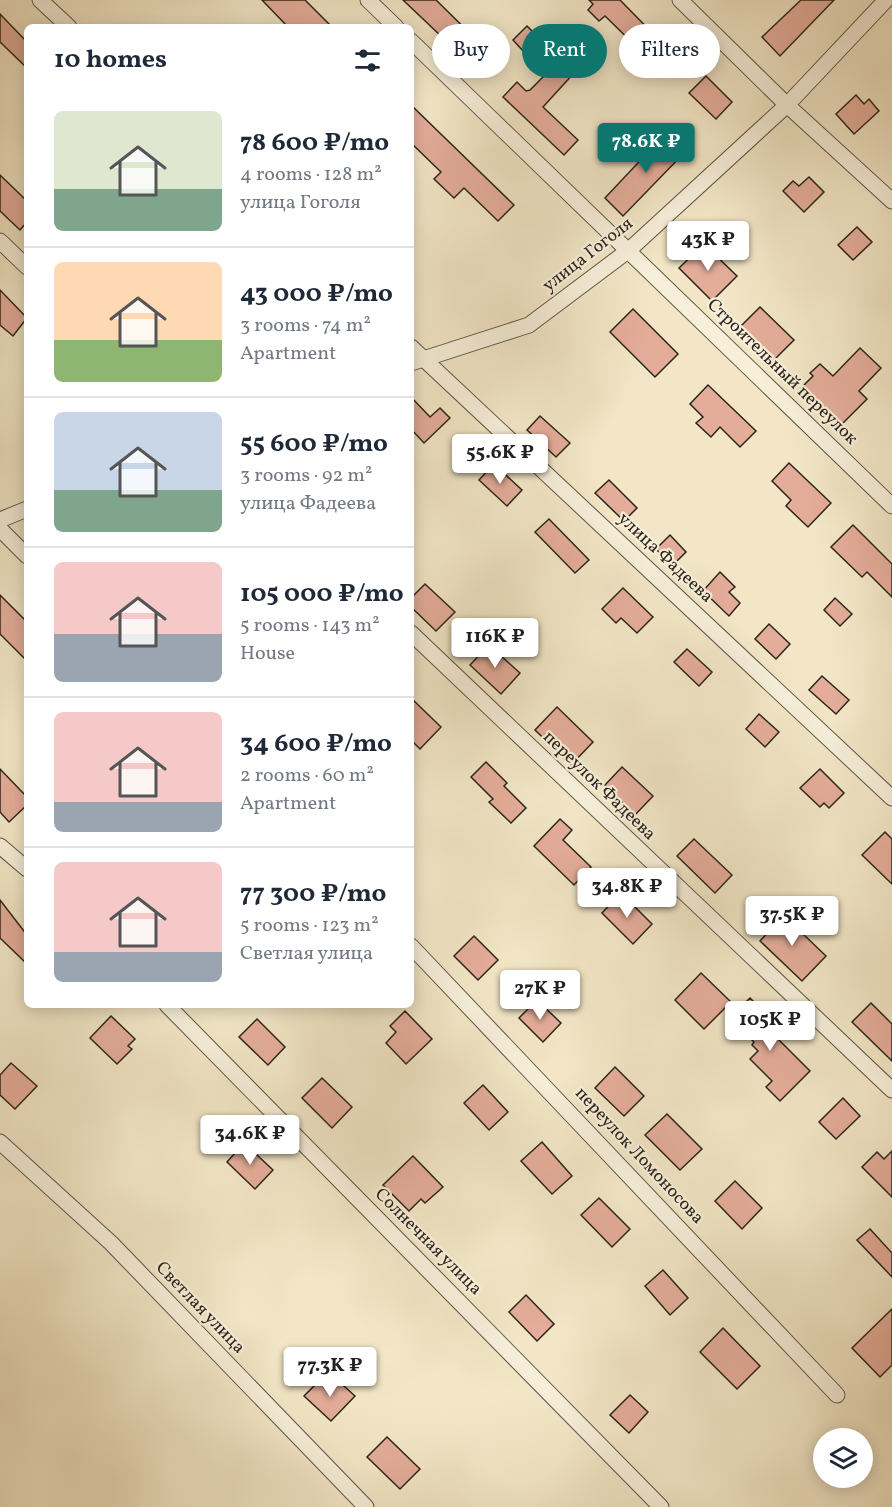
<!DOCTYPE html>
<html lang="en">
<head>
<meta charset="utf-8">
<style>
	:root { --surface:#fff; --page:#f2f2f3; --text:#1f2937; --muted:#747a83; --line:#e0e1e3; --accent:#0f766e }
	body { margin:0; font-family:Vollkorn,serif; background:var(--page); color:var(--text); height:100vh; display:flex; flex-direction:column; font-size:22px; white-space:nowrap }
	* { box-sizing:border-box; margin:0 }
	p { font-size:20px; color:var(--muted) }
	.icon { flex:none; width:33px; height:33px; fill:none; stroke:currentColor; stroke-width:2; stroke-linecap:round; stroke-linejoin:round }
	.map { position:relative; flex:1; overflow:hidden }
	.drawer { position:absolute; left:24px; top:24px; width:390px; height:984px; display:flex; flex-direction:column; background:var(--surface); border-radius:9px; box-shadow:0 3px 15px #0003 }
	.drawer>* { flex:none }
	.hud { position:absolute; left:432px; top:24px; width:369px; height:54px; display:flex; gap:12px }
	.controls { position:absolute; left:813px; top:1428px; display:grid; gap:12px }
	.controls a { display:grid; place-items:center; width:60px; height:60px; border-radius:50%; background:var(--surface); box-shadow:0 3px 15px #0003; font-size:30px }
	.price { position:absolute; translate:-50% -51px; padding:0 14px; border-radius:6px; background:#fff; color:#222; font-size:20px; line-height:39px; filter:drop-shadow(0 2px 3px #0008) }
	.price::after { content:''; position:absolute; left:50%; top:36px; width:18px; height:14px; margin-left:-9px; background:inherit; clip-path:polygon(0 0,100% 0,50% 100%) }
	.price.selected { background:var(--accent); color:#fff }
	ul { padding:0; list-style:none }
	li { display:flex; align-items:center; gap:18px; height:150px; padding:0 30px }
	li+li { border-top:2px solid var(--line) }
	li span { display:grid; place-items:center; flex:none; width:168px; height:120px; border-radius:9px; color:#555 }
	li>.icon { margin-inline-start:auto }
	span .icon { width:72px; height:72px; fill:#fffc; stroke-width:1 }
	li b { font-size:26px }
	h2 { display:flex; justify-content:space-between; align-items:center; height:72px; padding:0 30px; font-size:26px }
	.chip { padding:0 21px; border-radius:27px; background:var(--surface); box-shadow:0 3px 15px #0003; font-size:21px; line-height:54px }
	.chip.selected { background:var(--accent); color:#fff }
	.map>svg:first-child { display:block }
	.building { fill:#e4ad9a; stroke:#2d251c; stroke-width:1.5 }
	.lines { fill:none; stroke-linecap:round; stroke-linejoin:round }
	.minor-casing { stroke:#5e5546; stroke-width:17 }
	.minor { stroke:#f7efda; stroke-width:15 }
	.labels { text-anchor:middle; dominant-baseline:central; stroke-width:4.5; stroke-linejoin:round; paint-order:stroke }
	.street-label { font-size:18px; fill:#2d251c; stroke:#f7efda }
</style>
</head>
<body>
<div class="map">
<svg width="892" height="1507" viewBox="0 0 892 1507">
	<rect width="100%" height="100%" fill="#f2e6c6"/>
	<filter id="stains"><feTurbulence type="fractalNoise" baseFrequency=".00333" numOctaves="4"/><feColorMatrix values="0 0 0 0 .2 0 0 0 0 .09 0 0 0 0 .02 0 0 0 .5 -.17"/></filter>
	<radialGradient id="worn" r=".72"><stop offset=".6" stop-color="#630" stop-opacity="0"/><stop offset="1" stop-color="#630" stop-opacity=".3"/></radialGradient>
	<g class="building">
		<polygon points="262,0 305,0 332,27 288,27"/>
		<polygon points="403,0 436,0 495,58 481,74"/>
		<polygon points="589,0 620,0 670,51 655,65 605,16 599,21 588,10 593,4"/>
		<polygon points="801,0 834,0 780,56 762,37"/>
		<polygon points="0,14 27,42 27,68 0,42"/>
		<polygon points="527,26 539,38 524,52 513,40"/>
		<polygon points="560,60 574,73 543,107 578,140 564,155 503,97 517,82 526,91 530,90"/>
		<polygon points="706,76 732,102 716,119 689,93"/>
		<polygon points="856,95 864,104 869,99 879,111 854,134 836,114"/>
		<polygon points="411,105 514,205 498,221 464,188 454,198 434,179 441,172 411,143"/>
		<polygon points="667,132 686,151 623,216 605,198"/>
		<polygon points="0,175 27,201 27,222 20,230 0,211"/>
		<polygon points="809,177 824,192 804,212 783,191 793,181 799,186"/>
		<polygon points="857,227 872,242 853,260 838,245"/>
		<polygon points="704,244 737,276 712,301 679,268"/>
		<polygon points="0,290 27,318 13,336 0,325"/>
		<polygon points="760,307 794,340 774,360 740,327"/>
		<polygon points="633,309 678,354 655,377 610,332"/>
		<polygon points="860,348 881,368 859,391 867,399 840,426 801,388 813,376 810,373 820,364 833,376"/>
		<polygon points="708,385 756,431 740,447 720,427 711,437 696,423 703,417 690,404"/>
		<polygon points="411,397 430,417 440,408 450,418 424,443 411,429"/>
		<polygon points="540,416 570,443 556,457 527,430"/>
		<polygon points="789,463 831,503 808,527 786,506 791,500 772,481"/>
		<polygon points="494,464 522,490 507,506 479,480"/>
		<polygon points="609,480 637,508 624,521 595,493"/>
		<polygon points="549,519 589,560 575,573 535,532"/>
		<polygon points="853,525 892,564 892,597 867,572 862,577 831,547"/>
		<polygon points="670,535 686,552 672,566 656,549"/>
		<polygon points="720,572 735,587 729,592 740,603 729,616 703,591"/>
		<polygon points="425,584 455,612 436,631 411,607 411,598"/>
		<polygon points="623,588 653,617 637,633 621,618 616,623 602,609"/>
		<polygon points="0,595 27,622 27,661 0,634"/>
		<polygon points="835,598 852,614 840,626 824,610"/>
		<polygon points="769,624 790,644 776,659 755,639"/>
		<polygon points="489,645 520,673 501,694 470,665"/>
		<polygon points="687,649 712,672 699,686 674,662"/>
		<polygon points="822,676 849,700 836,714 809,690"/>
		<polygon points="411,698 441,727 420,749 411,740"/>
		<polygon points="557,707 593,742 571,765 535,730"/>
		<polygon points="759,714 779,732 765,747 746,729"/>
		<polygon points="486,762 507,783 504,786 526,808 511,823 489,802 493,799 471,777"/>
		<polygon points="622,767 653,796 635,815 605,785"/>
		<polygon points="0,769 27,797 27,805 9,822 0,812"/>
		<polygon points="820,769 844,793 829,808 824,803 820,807 800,788"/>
		<polygon points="560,819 572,830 563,840 591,867 574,885 534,846"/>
		<polygon points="885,832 892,839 892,884 862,855"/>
		<polygon points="694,839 732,875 715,893 677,856"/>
		<polygon points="621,893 652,924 633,944 602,913"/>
		<polygon points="0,900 27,935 27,964 0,938"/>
		<polygon points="779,911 826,956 802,981 760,941 770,930 765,925"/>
		<polygon points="474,936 498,960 478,980 454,956"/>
		<polygon points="701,973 731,1002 704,1029 675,1000"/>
		<polygon points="750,998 763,1011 757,1018 810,1071 780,1101 766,1087 772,1081 750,1059 758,1051 752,1045 754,1042 730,1018"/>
		<polygon points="537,1000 561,1023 543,1042 519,1018"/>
		<polygon points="871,1003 892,1024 892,1061 852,1022"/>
		<polygon points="405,1011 432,1039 406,1064 386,1043 396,1032 390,1026"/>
		<polygon points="111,1016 135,1039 128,1046 132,1049 117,1064 90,1038"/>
		<polygon points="257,1019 285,1047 268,1065 239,1037"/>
		<polygon points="11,1063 37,1086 15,1109 0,1095 0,1075"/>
		<polygon points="615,1067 644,1096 624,1116 595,1088"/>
		<polygon points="322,1078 352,1107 332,1128 302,1098"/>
		<polygon points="483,1085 508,1112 489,1130 464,1103"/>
		<polygon points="843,1098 860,1116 836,1139 819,1122"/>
		<polygon points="667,1114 702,1149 680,1170 645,1135"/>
		<polygon points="542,1142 572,1176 552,1194 521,1161"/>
		<polygon points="244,1143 273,1170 255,1189 227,1162"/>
		<polygon points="892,1151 892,1197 862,1167 877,1152 884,1159"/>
		<polygon points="413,1156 443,1187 425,1203 421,1199 409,1211 383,1185"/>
		<polygon points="735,1181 762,1208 742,1229 715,1201"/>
		<polygon points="599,1198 630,1229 612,1247 581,1215"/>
		<polygon points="870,1229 892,1253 892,1277 857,1240"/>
		<polygon points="663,1270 688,1298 670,1315 645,1286"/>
		<polygon points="526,1295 554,1324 537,1341 509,1312"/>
		<polygon points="892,1309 892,1365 880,1377 852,1348"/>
		<polygon points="723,1328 760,1366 737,1389 700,1352"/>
		<polygon points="334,1377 355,1396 331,1421 304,1396 321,1379 327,1385"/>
		<polygon points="630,1395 648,1412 629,1433 610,1415"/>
		<polygon points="387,1437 420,1469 400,1489 367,1457"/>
	</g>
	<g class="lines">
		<g class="minor-casing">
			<g id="minor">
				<polyline points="40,0 69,27"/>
				<polyline points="368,0 396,27"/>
				<polyline points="680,0 787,105 892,201"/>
				<polyline points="411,41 892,506"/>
				<polyline points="0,241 27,267"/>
				<polyline points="411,347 892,798"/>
				<polyline points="411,363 529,325 629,250 787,105 886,0"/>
				<polyline points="0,520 27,509"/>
				<polyline points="0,529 27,556"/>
				<polyline points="411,633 892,1090"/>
				<polyline points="0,846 27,869"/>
				<polyline points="411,946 837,1395"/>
				<polyline points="167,1005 661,1507"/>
				<polyline points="0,1142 111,1243 366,1507"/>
			</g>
		</g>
		<use href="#minor" class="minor"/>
	</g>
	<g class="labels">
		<g class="street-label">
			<text transform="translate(588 255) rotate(-38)">улица Гоголя</text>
			<text transform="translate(782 372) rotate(44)">Строительный переулок</text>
			<text transform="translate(665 558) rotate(43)">улица Фадеева</text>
			<text transform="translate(599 786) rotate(44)">переулок Фадеева</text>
			<text transform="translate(639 1156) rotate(47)">переулок Ломоносова</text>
			<text transform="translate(428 1242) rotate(45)">Солнечная улица</text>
			<text transform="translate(200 1308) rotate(46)">Светлая улица</text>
		</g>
	</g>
	<rect width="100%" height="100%" filter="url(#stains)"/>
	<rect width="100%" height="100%" fill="url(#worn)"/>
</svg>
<div class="controls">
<a><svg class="icon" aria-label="layers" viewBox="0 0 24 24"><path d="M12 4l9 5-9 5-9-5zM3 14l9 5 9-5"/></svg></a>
</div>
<b class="price selected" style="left:646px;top:174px">78.6K ₽</b>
<b class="price" style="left:708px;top:272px">43K ₽</b>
<b class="price" style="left:500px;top:485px">55.6K ₽</b>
<b class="price" style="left:495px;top:669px">116K ₽</b>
<b class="price" style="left:627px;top:919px">34.8K ₽</b>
<b class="price" style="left:792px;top:947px">37.5K ₽</b>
<b class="price" style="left:540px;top:1021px">27K ₽</b>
<b class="price" style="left:770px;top:1052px">105K ₽</b>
<b class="price" style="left:250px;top:1166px">34.6K ₽</b>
<b class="price" style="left:330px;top:1398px">77.3K ₽</b>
<div class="hud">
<a class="chip">Buy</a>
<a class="chip selected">Rent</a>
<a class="chip">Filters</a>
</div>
<section class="drawer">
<h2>10 homes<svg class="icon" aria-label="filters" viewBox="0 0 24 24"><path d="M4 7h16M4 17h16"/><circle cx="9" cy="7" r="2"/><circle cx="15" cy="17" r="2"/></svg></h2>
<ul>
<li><span style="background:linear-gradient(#dfe7d0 65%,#7fa58c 0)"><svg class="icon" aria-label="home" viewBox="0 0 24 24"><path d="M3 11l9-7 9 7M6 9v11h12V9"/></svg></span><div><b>78 600 ₽/mo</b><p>4 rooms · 128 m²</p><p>улица Гоголя</p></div></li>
<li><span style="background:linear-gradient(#ffd9b3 65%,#8fb573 0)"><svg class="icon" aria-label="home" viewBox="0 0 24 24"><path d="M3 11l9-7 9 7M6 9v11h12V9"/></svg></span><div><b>43 000 ₽/mo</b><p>3 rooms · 74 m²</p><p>Apartment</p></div></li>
<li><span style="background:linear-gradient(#c9d6e8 65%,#7fa58c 0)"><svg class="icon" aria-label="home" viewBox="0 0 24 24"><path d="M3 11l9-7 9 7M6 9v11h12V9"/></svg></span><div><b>55 600 ₽/mo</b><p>3 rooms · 92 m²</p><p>улица Фадеева</p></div></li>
<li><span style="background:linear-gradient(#f6c9c9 60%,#9aa5b1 0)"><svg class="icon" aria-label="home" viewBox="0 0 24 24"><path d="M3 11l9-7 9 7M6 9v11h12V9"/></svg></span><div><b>105 000 ₽/mo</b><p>5 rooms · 143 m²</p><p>House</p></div></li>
<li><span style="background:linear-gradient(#f6c9c9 75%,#9aa5b1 0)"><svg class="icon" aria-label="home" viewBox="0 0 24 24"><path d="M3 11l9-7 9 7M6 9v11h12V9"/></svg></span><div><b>34 600 ₽/mo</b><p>2 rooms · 60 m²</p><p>Apartment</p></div></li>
<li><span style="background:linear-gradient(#f6c9c9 75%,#9aa5b1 0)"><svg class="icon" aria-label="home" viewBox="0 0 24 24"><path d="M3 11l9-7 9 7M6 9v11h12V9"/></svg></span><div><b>77 300 ₽/mo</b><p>5 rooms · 123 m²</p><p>Светлая улица</p></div></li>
</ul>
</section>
</div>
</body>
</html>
